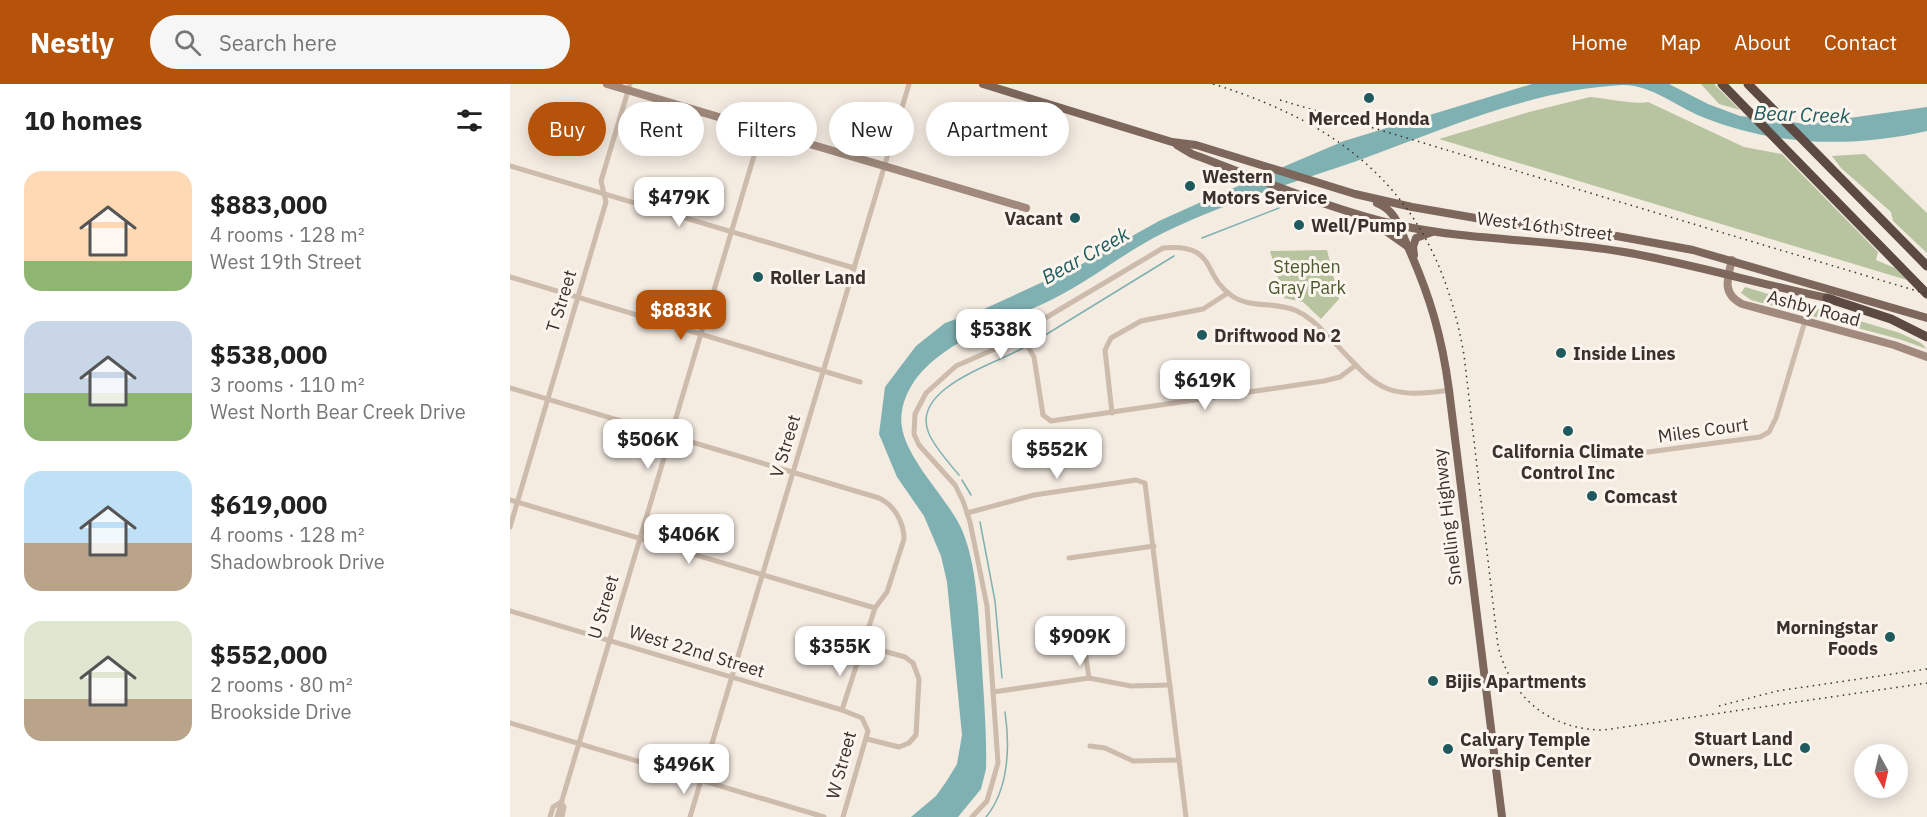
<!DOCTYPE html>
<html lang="en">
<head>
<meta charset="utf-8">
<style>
	:root { --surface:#fff; --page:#f6f6f6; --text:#222; --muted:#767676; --accent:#b45309 }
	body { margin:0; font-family:"IBM Plex Sans",sans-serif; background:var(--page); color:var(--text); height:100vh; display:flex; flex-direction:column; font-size:22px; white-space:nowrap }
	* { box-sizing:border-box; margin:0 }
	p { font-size:20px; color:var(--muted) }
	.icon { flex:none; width:33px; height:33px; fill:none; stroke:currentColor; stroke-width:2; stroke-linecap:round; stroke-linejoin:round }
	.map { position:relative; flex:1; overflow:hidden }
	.sheet { display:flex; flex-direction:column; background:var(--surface); width:510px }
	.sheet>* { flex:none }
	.top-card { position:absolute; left:18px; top:18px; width:570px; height:54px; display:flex; gap:12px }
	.needle { width:39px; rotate:172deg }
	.tools { position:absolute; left:1344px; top:660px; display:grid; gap:12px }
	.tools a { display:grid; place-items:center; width:54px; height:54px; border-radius:50%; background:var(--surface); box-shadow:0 3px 15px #0003; font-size:30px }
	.price { position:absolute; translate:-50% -51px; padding:0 14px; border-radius:12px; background:#fff; color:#222; font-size:20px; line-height:39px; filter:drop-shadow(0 2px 3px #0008) }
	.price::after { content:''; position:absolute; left:50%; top:36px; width:18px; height:14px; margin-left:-9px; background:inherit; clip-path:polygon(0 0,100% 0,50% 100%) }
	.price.active { background:var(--accent); color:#fff }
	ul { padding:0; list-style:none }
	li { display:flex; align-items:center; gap:18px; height:150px; padding:0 24px }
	li span { display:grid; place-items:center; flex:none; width:168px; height:120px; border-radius:18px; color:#555 }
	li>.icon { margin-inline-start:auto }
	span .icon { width:72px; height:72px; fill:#fffc; stroke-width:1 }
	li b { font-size:26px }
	h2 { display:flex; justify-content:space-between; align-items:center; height:72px; padding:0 24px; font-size:26px }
	.pill { padding:0 21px; border-radius:27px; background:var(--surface); box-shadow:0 3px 15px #0003; font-size:21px; line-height:54px }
	.pill.active { background:var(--accent); color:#fff }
	header { display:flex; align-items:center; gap:36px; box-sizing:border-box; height:84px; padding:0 30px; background:var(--accent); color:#fff }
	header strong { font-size:28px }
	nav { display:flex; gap:33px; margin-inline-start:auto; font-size:21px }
	.search { width:420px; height:54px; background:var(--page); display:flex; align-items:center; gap:15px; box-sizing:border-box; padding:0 21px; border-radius:33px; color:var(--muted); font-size:22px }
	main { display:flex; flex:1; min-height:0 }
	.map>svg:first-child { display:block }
	.green { fill:#b8c4a0 }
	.water { fill:#7fb0b2 }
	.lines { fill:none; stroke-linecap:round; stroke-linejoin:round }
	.stream { stroke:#7fb0b2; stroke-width:1.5 }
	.street { stroke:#cdbbac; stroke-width:5 }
	.secondary { stroke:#a18a7d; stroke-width:8 }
	.primary { stroke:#7d675c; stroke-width:8 }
	.highway { stroke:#5c4a42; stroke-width:9 }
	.rail { stroke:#3b302b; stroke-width:1.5; stroke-dasharray:1.5 4.5; stroke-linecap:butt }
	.poi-dot { fill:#1f5a5e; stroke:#fbf5ee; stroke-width:2 }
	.labels { text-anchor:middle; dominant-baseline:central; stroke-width:6; stroke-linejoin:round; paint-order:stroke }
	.poi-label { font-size:18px; font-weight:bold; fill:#3b302b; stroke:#fbf5ee; text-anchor:start }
	.street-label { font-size:18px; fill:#3b302b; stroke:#fbf5ee }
	.park-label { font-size:18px; fill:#4a5a2e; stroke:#fbf5ee }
	.water-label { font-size:20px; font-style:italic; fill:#1f5a5e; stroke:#fbf5ee }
</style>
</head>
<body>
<header>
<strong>Nestly</strong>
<div class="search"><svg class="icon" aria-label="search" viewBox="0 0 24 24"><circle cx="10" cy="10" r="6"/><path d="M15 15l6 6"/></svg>Search here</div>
<nav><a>Home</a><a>Map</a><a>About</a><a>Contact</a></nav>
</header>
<main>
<section class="sheet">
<h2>10 homes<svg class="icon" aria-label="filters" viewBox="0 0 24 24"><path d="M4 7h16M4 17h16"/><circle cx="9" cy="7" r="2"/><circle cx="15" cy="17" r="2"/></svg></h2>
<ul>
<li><span style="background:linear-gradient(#ffd9b3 75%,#8fb573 0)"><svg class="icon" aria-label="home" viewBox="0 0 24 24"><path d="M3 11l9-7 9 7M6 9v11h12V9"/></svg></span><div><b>$883,000</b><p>4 rooms · 128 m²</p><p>West 19th Street</p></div></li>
<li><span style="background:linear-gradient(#c9d6e8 60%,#8fb573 0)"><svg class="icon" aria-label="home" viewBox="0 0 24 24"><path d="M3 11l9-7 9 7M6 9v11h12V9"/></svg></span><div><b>$538,000</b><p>3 rooms · 110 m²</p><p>West North Bear Creek Drive</p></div></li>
<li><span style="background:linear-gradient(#bfe0f5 60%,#b9a48a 0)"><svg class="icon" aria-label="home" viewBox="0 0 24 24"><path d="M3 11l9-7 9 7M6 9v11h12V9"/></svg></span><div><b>$619,000</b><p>4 rooms · 128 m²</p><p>Shadowbrook Drive</p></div></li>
<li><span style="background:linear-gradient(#dfe7d0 65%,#b9a48a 0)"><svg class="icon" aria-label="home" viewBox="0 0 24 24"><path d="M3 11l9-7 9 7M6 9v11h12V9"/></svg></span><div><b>$552,000</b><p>2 rooms · 80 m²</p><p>Brookside Drive</p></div></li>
</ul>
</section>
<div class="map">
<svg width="1417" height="733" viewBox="0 0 1417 733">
	<rect width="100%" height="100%" fill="#f4ebe1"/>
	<g class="green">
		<polygon points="1191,0 1204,0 1230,26 1209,20"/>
		<path d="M 1080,13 C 1094,14 1128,21 1138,18 L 1234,63 L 1272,70 L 1368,168 L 1366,176 L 1385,184 L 1397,196 L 929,55 L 1019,28 Z"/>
		<polygon points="1355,70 1417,129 1417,169 1383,137 1381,128 1331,84 1322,72"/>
		<polygon points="817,166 829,215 811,235 793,218 774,214 760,167"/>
		<polygon points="1235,203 1390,249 1411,259 1417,265 1389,255 1241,216 1231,209"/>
	</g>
	<path class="water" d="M 1022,0 L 1159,0 L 1198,20 L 1230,32 L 1297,40 L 1417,23 L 1417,47 C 1342,64 1266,62 1195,34 C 1168,24 1141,0 1112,1 C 1019,6 930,47 844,78 C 780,100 714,119 653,149 C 615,168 581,196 543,215 C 492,241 404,263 392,327 C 384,366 437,411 452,446 C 467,482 468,526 471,565 C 473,605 477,645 476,685 L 471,705 L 448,733 L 401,733 L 426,712 L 436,698 L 447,680 L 452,651 L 437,498 L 431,472 L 414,432 L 387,393 L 369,350 L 375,303 L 406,262 L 435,239 L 474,225 L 572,180 L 649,137 L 700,114 L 834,57 Z"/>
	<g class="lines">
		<g class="stream">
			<polyline points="692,154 769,124"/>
			<polyline points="519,261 664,172"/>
			<path d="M 449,391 C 439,379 426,365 419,350 C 399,304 486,280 515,263"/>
			<polyline points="452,396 461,411"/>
			<polyline points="470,438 485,517 492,594"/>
			<path d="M 476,733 C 499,705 500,662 495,628"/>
		</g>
		<g class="street">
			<polyline points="0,82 344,184"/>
			<polyline points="0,193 350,298"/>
			<polyline points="512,253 524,273 533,331 541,337 814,297 830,293 846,281"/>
			<path d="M 0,304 L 369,414 C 384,421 394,438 394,455 L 377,508 L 365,524 L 332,626 L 352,634 L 358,647 L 333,733"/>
			<polyline points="602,329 595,266 601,254 631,237 693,225 718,209"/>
			<polyline points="1086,375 1250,353 1259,348 1266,334 1295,237"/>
			<polyline points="0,416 365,524"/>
			<polyline points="457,429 524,411 626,396 635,399 676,733"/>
			<polyline points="0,443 96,118 91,97 120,0"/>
			<polyline points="559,474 644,462"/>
			<polyline points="0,527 332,626"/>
			<polyline points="572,546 579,594"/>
			<polyline points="352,561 395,573 403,579 409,595 406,651 399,659 389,663 357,655"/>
			<polyline points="483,608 579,594 621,602 660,601"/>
			<polyline points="0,639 314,733"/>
			<polyline points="580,662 595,664 623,677 669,676"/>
			<polyline points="40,733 43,723 51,718 54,723 52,733"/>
			<polyline points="47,733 252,45"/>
			<polyline points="180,733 399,0"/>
			<path d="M 462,733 L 477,717 L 488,679 L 477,522 L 460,438 L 453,417 L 445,401 L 409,361 L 404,350 L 405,330 L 416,309 L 446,282 L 512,253 L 532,236 L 653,164 C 708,159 691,191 722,212 C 741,225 766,217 787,227 C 800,233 809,243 819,253 C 865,300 869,317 939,306"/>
		</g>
		<g class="secondary">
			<polyline points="97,0 516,124"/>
			<path d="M 1222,176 C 1217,195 1212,210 1232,220 L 1384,261 L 1417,273"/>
		</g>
		<g class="primary">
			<polyline points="473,0 662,58 686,61 845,110 902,123 977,136 1079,147 1183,166 1417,234"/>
			<path d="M 667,61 L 682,70 C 750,95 818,125 888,141 C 960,157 1040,155 1114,168 C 1184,180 1252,201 1322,215"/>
			<path d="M 867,119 C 887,127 890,146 898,163 C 920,212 932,253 939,306 L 992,733"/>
			<polyline points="863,138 897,162"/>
			<polyline points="904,171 903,163 906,154 922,148"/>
		</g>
		<g class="highway">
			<polyline points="1212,0 1417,210"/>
			<polyline points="1238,0 1417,182"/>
			<polyline points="1317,214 1381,235 1417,253"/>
		</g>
		<g class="rail">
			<path d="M 703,0 C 846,44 928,120 954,271 L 988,562 C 1001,614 1040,646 1094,646 L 1417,599"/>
			<polyline points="770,16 1417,210"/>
			<polyline points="1209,622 1267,607 1417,585"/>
		</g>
	</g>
	<g class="poi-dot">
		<circle cx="859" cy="14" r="6"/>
		<circle cx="680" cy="102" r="6"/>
		<circle cx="565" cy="134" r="6"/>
		<circle cx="789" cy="141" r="6"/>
		<circle cx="248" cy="193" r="6"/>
		<circle cx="692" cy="251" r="6"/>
		<circle cx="1051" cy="269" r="6"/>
		<circle cx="1058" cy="347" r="6"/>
		<circle cx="1082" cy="412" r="6"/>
		<circle cx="1380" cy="553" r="6"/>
		<circle cx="923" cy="597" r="6"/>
		<circle cx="1295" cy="664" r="6"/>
		<circle cx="938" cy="665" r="6"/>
	</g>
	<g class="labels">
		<g class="poi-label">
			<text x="859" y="34" text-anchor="middle">Merced Honda</text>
			<text x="692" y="92">Western<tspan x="692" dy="21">Motors Service</tspan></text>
			<text x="553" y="134" text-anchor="end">Vacant</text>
			<text x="801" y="141">Well/Pump</text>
			<text x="260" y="193">Roller Land</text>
			<text x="704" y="251">Driftwood No 2</text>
			<text x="1063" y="269">Inside Lines</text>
			<text x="1058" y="367" text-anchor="middle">California Climate<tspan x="1058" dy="21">Control Inc</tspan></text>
			<text x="1094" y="412">Comcast</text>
			<text x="1368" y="543" text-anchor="end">Morningstar<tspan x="1368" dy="21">Foods</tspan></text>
			<text x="935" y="597">Bijis Apartments</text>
			<text x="1283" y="654" text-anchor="end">Stuart Land<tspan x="1283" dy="21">Owners, LLC</tspan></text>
			<text x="950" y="655">Calvary Temple<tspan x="950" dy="21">Worship Center</tspan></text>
		</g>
		<g class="street-label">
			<text transform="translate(1035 142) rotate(7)">West 16th Street</text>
			<text transform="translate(51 217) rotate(-73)">T Street</text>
			<text transform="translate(1304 224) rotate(15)">Ashby Road</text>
			<text transform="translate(1193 346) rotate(-8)">Miles Court</text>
			<text transform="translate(275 362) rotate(-73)">V Street</text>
			<text transform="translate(937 433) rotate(-97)">Snelling Highway</text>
			<text transform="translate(93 523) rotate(-73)">U Street</text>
			<text transform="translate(187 567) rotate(17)">West 22nd Street</text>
			<text transform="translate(331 681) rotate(-75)">W Street</text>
		</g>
		<g class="park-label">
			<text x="797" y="182">Stephen<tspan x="797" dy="21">Gray Park</tspan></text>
		</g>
		<g class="water-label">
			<text transform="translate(1292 30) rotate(2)">Bear Creek</text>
			<text transform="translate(575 171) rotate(-29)">Bear Creek</text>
		</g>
	</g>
</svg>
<div class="tools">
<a><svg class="needle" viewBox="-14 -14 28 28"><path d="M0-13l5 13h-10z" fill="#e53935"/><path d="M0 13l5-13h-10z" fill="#767676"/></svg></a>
</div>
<b class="price" style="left:169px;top:144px">$479K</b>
<b class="price active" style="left:171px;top:257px">$883K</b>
<b class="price" style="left:491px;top:276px">$538K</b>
<b class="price" style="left:695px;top:327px">$619K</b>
<b class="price" style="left:138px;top:386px">$506K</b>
<b class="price" style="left:547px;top:396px">$552K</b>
<b class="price" style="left:179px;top:481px">$406K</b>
<b class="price" style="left:570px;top:583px">$909K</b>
<b class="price" style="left:330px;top:593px">$355K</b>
<b class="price" style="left:174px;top:711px">$496K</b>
<div class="top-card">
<a class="pill active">Buy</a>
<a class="pill">Rent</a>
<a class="pill">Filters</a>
<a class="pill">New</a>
<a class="pill">Apartment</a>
</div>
</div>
</main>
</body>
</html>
